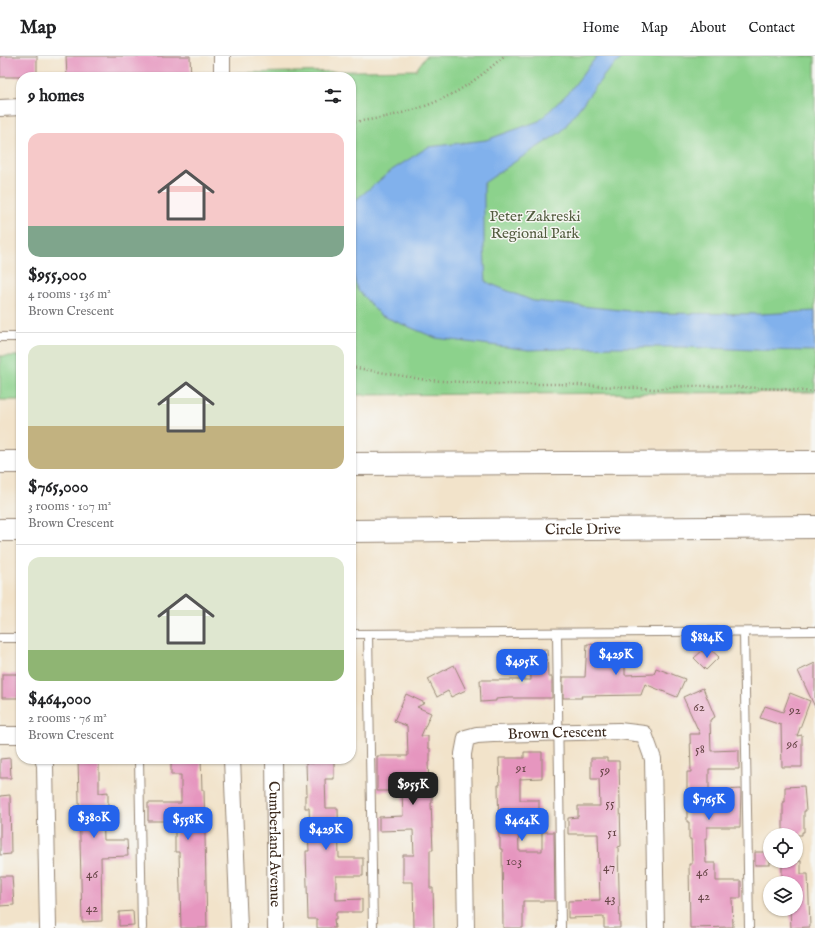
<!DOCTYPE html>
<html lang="en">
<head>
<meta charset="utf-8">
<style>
	:root { --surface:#fff; --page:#f2f2f2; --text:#202124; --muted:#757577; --line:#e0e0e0; --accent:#2563eb }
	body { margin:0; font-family:"IM FELL English",serif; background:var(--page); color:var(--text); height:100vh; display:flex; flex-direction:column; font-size:15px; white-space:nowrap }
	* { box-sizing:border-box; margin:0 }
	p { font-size:13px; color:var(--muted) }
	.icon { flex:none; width:22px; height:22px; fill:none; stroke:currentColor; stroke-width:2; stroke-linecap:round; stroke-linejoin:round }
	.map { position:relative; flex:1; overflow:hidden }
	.side { position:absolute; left:16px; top:16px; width:340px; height:692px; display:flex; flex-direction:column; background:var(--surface); border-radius:16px; box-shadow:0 1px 3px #0004 }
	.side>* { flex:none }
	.fabs { position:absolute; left:763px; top:772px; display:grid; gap:8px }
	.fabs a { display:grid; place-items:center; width:40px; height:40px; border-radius:50%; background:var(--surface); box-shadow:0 1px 3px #0004; font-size:20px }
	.price { position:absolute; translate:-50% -34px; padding:0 9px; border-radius:8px; background:var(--accent); color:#fff; font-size:13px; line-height:26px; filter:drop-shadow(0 1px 2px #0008) }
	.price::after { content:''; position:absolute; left:50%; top:24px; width:12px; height:9px; margin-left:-6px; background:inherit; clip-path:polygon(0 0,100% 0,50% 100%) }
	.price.active { background:#222; color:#fff }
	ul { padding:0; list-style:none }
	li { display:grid; align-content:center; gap:8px; height:212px; padding:0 12px }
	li+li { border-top:1px solid var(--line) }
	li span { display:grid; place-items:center; height:124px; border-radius:12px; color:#555 }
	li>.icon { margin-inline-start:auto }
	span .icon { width:72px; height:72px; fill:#fffc; stroke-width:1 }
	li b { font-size:17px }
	h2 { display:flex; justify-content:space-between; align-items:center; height:48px; padding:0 12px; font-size:17px }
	header { display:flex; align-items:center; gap:24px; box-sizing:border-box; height:56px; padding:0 20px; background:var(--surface); border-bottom:1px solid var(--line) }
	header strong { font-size:19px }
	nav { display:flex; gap:22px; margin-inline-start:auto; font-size:14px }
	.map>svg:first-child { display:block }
	.green { fill:#8cd28c; stroke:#647e55 }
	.water { fill:#81b1ec; stroke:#5e6e85 }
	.building { fill:#e696bf }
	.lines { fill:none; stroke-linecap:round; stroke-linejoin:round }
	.lane-casing { stroke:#968674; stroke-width:10 }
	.street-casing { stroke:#968674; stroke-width:18 }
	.highway-casing { stroke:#968674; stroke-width:24 }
	.path { stroke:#968674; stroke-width:2.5; stroke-dasharray:1 3; stroke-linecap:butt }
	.lane { stroke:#fff; stroke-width:8 }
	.street { stroke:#fff; stroke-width:16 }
	.highway { stroke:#fff; stroke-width:22 }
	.labels { text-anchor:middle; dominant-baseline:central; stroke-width:3; stroke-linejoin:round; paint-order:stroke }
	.number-label { font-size:13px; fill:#664546 }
	.park-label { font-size:15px; fill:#535c3f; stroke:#f6f6f2 }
	.street-label { font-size:15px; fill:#3b2a1e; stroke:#f6f6f2 }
</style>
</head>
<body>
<header>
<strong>Map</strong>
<nav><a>Home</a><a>Map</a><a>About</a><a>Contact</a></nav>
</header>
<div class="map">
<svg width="815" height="872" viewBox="0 0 815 872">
	<rect width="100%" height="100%" fill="#f6f6f2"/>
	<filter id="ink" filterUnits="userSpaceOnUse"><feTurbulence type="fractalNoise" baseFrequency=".025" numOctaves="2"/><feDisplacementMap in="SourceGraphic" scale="8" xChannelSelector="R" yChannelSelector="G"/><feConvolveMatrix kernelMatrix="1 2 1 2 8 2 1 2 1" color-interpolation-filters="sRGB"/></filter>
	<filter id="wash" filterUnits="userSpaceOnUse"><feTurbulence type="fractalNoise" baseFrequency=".012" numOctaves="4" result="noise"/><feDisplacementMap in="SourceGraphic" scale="16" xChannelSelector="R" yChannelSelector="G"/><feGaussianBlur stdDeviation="0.9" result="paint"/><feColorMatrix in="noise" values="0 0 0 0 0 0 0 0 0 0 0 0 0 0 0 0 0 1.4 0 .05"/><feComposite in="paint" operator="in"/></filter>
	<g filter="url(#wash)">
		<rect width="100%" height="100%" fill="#f2e3ca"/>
		<g class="green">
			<polygon points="426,0 815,0 815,336 351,339 351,21 236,21 236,17 416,14"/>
			<rect x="0" y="300" width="21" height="44"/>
		</g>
		<polygon class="water" points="597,0 624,0 606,17 561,76 519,103 484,127 484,191 486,226 533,245 649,257 762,258 815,255 815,295 755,294 682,291 612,291 529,294 436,282 380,259 357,233 351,212 352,147 392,114 428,91 486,84 539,65 569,36"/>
		<g id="blocks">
			<g class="building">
				<rect x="0" y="0" width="37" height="21"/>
				<polygon points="66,0 190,0 191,21 67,21"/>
				<polygon points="587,588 607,589 607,588 625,588 625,619 654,618 656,612 685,623 677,641 645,628 641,639 581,640 582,642 563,642 563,621 585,621"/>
				<polygon points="709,592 719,601 706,614 694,602 702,595 704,597"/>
				<polygon points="547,593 548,621 552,621 552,642 509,642 496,643 496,645 481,646 480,624 531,624 530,594"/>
				<polygon points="815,607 815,651 798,615"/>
				<polygon points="454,609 466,634 451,641 448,635 437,641 428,623"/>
				<polygon points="2,618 21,618 21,638 18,638 18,642 2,642"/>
				<polygon points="703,632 715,661 710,664 711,695 739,694 739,713 709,713 709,735 741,733 740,771 707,771 707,783 705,783 706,807 716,807 716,825 741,825 741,842 732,842 733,871 690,872 689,808 692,808 691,783 689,783 689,766 687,766 687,716 691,716 690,678 700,678 683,641"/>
				<polygon points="790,637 810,645 797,680 802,679 802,711 782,711 781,669 760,662 765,650 783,656"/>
				<polygon points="406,638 425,647 417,651 431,657 421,680 428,680 428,692 430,692 430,706 428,707 429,727 432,727 432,747 431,747 433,794 430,794 430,832 433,832 434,872 414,872 413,826 403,826 403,799 414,799 413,774 379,775 379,761 403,760 402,735 377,735 377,700 408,700 407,670 394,665"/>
				<polygon points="524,696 542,696 542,722 520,723 520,744 539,744 539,761 518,762 519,795 542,795 542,776 554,776 555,845 523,845 523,872 503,872 502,793 500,793 500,782 499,782 498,729 500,729 499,702 524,702"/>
				<polygon points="10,702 11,722 0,722 0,703"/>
				<polygon points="591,702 607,702 607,705 619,705 621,790 618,791 620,872 604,872 604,861 568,862 568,845 600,844 598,778 568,778 568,762 578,761 578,750 600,750 599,723 591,723"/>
				<polygon points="78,703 99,703 99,737 108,736 108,750 106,750 106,754 103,754 104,784 127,784 128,800 101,801 102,865 82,866"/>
				<polygon points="181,703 201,703 202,734 204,734 207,872 181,872 179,796 175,796 175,765 148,765 148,747 181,747 181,719 171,719 171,707 181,707"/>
				<polygon points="314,703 334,703 334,723 325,723 326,752 338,752 339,802 363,802 363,820 336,820 336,844 362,843 362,856 336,856 336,863 334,863 335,872 317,872 317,863 308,863 306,795 309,795 308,773 310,773 309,752 305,752 305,739 307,739 306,707 314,707"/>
				<polygon points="804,730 806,755 804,755 804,776 802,776 802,779 783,779 783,746 785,746 785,731"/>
				<polygon points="10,739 11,798 0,799 0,740"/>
				<rect x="755" y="796" width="15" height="13"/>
				<polygon points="782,805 801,805 801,818 808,818 810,871 791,872 790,853 796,853 796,827 782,827"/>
				<polygon points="0,820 12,820 14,849 0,850"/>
				<polygon points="133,855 134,869 119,870 119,856"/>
			</g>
		</g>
	</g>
	<g filter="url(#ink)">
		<use href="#blocks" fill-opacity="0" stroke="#968674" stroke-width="1"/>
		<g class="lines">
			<g class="lane-casing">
				<g id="lane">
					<polyline points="0,281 21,281"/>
					<polyline points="744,576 749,872"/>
					<polyline points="557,577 561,872"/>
					<polyline points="351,578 815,575"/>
					<polyline points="368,578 373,872"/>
					<polyline points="0,582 21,582"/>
					<polyline points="139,703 142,872"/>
				</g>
			</g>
			<g class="street-casing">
				<g id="street">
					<polyline points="222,21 222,0"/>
					<polyline points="0,52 21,51"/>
					<polyline points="0,679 21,679"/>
					<polyline points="43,703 45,709 48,872"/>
					<polyline points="232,703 239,872"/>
					<path id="s1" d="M 274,703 L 276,872"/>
					<path id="s2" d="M 466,872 L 463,698 L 466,682 L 477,679 L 493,678 L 619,675 L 644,678 L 653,703 L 656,872"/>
				</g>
			</g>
			<g class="highway-casing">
				<g id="highway">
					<polyline points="0,406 21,406"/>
					<polyline points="351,408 815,406"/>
					<polyline points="0,474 21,474"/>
					<path id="s3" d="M 351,475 L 815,471"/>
				</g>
			</g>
			<g class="path">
				<path d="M 351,66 C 378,64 422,54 446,41 C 467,31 486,16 504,0"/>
				<polyline points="351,311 426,324 496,328 559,328 656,333 686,330 717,330 782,333 815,336"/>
			</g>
			<use href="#lane" class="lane"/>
			<use href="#street" class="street"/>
			<use href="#highway" class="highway"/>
		</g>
	</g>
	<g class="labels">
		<g class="number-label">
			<text x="699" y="651">62</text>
			<text x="795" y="654">92</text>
			<text x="792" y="688">96</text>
			<text x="700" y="693">58</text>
			<text x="521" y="712">91</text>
			<text x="605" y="714">59</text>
			<text x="610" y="747">55</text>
			<text x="612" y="776">51</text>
			<text x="514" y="805">103</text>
			<text x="609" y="811">47</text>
			<text x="702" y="816">46</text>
			<text x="92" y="818">46</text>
			<text x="704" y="840">42</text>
			<text x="610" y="842">43</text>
			<text x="92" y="852">42</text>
		</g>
		<g class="park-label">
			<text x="535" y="160">Peter Zakreski<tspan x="535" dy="17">Regional Park</tspan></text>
		</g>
		<g class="street-label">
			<text stroke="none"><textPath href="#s3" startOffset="232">Circle Drive</textPath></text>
			<text stroke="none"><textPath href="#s2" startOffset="282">Brown Crescent</textPath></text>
			<text stroke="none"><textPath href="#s1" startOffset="85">Cumberland Avenue</textPath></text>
		</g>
	</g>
</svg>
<div class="fabs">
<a><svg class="icon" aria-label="locate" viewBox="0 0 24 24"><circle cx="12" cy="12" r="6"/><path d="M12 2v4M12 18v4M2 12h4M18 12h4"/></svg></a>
<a><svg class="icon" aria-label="layers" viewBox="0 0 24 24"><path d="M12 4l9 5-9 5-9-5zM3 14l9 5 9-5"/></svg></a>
</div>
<b class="price" style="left:707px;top:603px">$884K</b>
<b class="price" style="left:616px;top:620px">$429K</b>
<b class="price" style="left:522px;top:627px">$495K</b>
<b class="price active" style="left:413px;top:750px">$955K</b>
<b class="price" style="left:709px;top:765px">$765K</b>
<b class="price" style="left:94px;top:783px">$380K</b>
<b class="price" style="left:188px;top:785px">$558K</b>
<b class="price" style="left:522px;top:786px">$464K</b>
<b class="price" style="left:326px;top:795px">$429K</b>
<section class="side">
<h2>9 homes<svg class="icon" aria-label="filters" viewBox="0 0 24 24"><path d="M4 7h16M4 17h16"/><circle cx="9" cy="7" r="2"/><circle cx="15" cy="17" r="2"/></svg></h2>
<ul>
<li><span style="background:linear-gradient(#f6c9c9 75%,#7fa58c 0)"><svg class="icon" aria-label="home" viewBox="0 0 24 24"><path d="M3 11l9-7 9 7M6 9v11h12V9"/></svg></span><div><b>$955,000</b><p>4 rooms · 136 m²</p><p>Brown Crescent</p></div></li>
<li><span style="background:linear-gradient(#dfe7d0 65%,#c2b280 0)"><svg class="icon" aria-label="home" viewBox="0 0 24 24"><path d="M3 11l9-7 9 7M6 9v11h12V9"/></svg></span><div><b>$765,000</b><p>3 rooms · 107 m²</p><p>Brown Crescent</p></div></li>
<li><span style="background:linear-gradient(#dfe7d0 75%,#8fb573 0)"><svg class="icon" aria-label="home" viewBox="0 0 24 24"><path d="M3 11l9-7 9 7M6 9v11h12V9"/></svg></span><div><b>$464,000</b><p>2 rooms · 76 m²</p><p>Brown Crescent</p></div></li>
</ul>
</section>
</div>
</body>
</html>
